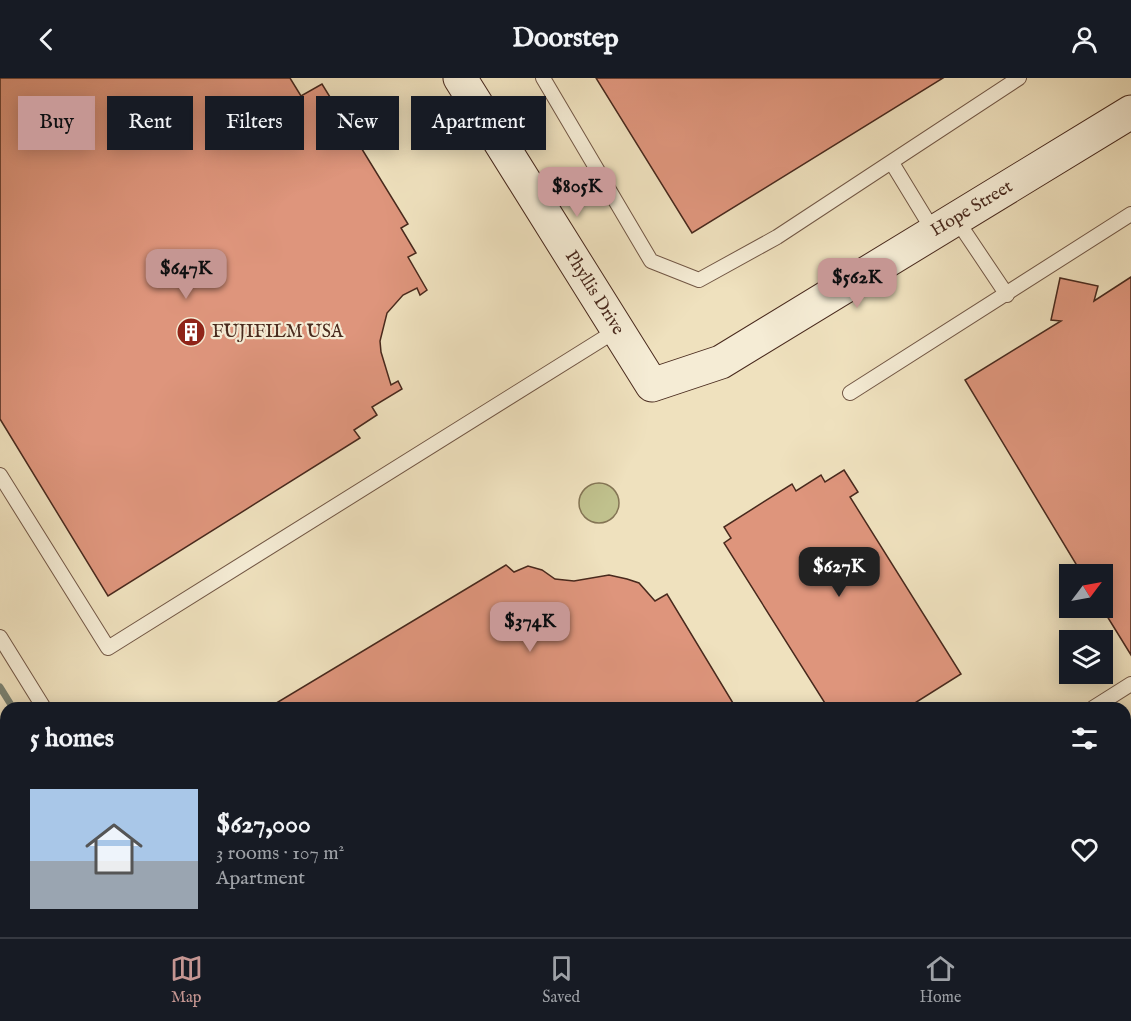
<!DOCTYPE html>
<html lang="en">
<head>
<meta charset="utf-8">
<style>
	:root { --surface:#171b24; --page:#242831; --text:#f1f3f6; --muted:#9ea1a6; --line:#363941; --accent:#c59692 }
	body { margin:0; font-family:"IM FELL English",serif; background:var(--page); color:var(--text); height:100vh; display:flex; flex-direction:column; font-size:22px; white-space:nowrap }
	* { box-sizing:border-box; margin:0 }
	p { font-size:20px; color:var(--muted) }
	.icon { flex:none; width:33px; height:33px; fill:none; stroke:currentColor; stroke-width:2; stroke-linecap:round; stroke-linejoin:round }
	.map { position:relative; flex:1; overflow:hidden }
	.side { position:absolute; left:0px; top:624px; width:1131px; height:236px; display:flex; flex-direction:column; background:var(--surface); border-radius:18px 18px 0 0; box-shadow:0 3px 15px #0003 }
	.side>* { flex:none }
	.hud { position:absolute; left:18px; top:18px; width:600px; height:54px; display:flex; gap:12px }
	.needle { width:39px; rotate:58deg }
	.controls { position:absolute; left:1059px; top:486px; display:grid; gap:12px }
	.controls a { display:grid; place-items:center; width:54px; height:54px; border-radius:0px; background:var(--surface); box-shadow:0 3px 15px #0003; font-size:30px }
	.price { position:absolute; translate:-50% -51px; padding:0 14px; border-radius:12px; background:var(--accent); color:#111; font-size:20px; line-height:39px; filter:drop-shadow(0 2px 3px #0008) }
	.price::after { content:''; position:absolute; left:50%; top:36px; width:18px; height:14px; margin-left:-9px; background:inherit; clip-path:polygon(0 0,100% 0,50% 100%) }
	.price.active { background:#222; color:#fff }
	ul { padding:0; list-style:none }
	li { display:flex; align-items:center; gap:18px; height:150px; padding:0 30px }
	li+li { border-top:2px solid var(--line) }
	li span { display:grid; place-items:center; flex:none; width:168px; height:120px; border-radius:0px; color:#555 }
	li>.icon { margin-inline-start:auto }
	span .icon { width:72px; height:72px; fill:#fffc; stroke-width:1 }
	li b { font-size:26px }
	h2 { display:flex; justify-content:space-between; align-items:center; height:72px; padding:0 30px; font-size:26px }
	.tag { padding:0 21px; border-radius:0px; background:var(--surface); box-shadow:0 3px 15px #0003; font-size:21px; line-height:54px }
	.tag.active { background:var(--accent); color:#111 }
	header { display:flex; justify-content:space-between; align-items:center; height:78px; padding:0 30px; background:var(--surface); font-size:27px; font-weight:800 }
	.tab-bar { display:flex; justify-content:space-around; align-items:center; height:84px; border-top:2px solid var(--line); background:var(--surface); font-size:16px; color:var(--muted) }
	.tab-bar a { display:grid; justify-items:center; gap:3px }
	.tab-bar .active { color:var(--accent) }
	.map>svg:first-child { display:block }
	.green { fill:#c0c18d; stroke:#847555; stroke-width:1.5 }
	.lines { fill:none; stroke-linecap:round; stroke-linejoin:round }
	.stream { stroke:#7a8273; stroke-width:7 }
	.building { fill:#de957c; stroke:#48291d; stroke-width:1.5 }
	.lane-casing { stroke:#725745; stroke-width:16 }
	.secondary-casing { stroke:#48291d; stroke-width:35 }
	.lane { stroke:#f5ecd5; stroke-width:14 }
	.secondary { stroke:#f5ecd5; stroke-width:33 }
	.labels { text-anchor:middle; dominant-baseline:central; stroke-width:4.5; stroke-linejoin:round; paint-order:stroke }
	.street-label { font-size:18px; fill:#48291d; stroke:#f5ecd5 }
	.poi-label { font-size:18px; fill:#48291d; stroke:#f5ecd5; text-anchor:start }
</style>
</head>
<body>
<header><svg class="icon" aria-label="back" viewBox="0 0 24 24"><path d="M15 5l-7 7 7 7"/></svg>Doorstep<svg class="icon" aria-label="person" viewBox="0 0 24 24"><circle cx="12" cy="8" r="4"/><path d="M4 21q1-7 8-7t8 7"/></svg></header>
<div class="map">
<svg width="1131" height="859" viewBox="0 0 1131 859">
	<rect width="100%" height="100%" fill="#efe1be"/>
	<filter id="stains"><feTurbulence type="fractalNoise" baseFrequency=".00333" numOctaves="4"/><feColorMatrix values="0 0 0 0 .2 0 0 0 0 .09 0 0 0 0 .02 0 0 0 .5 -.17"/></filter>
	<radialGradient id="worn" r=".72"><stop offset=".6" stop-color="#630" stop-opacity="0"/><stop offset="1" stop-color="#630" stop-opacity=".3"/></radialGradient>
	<g class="green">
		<circle cx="599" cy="425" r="20"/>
		<polygon points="292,854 382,854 385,859 295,859"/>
	</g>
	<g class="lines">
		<g class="stream">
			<polyline points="0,609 13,630"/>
			<polyline points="151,854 155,859"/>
		</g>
	</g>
	<g class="building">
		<polygon points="0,0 290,0 301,18 322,6 408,146 401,150 416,175 408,179 427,212 420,217 417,210 403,217 387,235 380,263 381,274 391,307 398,303 402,311 372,329 377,337 354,352 360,360 108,518 0,341"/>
		<polygon points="596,0 943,0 692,155"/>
		<polygon points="1131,199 1131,577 1102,530 1102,496 1082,496 965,302 1061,243 1051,242 1060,200 1098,208 1094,223"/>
		<polygon points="844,392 858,414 850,419 961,596 907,630 828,630 724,465 731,460 724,449 792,406 796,413 821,397 825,404"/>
		<polygon points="506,487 514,494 528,488 542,492 555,501 574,503 609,497 627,501 639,505 655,523 667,516 736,630 268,630"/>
		<rect x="0" y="743" width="6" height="51"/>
		<polygon points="0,800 6,800 6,851 0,850"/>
		<polygon points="382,854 522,854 513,859 385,859"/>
	</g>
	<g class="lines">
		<g class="lane-casing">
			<g id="lane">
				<polyline points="543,0 651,183 699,202 777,159 1019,0"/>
				<polyline points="892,85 934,154"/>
				<polyline points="956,141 1007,217"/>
				<polyline points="850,315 1131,136"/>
				<polyline points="0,397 108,570 617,252"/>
				<polyline points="0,559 44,630"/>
				<polyline points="1093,630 1131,606"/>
				<polyline points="1125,693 1131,690"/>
				<polyline points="1125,804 1131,800"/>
				<polyline points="182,854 186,859"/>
				<polyline points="1109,854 1113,859"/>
				<polyline points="727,859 736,854"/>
				<polyline points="856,859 865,854"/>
				<polyline points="1039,859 1047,854"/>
			</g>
		</g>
		<g class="secondary-casing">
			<polyline id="secondary" points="460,0 652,307 721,284 1131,34"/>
		</g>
		<use href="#lane" class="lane"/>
		<use href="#secondary" class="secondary"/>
	</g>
	<defs>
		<g id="building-disc" transform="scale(1.5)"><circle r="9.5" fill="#8f2418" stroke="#f5ecd5"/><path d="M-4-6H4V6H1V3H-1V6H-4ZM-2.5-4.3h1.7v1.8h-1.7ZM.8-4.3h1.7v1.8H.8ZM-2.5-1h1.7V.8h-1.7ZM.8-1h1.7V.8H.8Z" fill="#fff"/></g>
	</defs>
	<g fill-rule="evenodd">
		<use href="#building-disc" x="191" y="254"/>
	</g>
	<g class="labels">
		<g class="street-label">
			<text transform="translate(972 131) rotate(-31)">Hope Street</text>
			<text transform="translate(594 215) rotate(58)">Phyllis Drive</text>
		</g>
		<g class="poi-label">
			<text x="212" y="254">FUJIFILM USA</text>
		</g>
	</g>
	<rect width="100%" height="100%" filter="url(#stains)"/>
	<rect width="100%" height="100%" fill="url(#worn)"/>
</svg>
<div class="controls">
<a><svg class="needle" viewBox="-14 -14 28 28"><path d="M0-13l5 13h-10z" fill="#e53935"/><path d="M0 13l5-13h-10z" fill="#9ea1a6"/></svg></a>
<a><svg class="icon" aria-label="layers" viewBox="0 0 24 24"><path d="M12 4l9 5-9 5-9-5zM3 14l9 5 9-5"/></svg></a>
</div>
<b class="price" style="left:577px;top:140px">$805K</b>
<b class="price" style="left:186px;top:222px">$647K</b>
<b class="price" style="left:857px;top:231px">$562K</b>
<b class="price active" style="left:839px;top:520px">$627K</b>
<b class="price" style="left:530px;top:575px">$374K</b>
<div class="hud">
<a class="tag active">Buy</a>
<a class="tag">Rent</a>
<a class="tag">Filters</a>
<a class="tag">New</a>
<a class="tag">Apartment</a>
</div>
<section class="side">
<h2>5 homes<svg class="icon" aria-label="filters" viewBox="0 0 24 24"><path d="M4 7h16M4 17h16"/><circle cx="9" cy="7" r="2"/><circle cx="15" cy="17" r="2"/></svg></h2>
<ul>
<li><span style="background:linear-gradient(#a9c7e8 60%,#9aa5b1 0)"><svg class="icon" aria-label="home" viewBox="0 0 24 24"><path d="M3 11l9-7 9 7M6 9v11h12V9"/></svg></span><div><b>$627,000</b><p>3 rooms · 107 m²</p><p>Apartment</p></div><svg class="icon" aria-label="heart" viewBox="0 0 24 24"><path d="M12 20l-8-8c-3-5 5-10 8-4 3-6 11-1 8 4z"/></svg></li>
</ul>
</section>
</div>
<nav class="tab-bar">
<a class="active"><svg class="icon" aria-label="map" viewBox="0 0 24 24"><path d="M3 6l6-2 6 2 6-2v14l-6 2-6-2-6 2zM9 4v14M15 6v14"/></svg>Map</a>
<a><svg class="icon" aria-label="saved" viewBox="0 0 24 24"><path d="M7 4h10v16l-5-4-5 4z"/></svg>Saved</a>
<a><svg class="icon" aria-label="home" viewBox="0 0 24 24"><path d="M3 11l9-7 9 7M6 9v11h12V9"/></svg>Home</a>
</nav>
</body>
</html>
